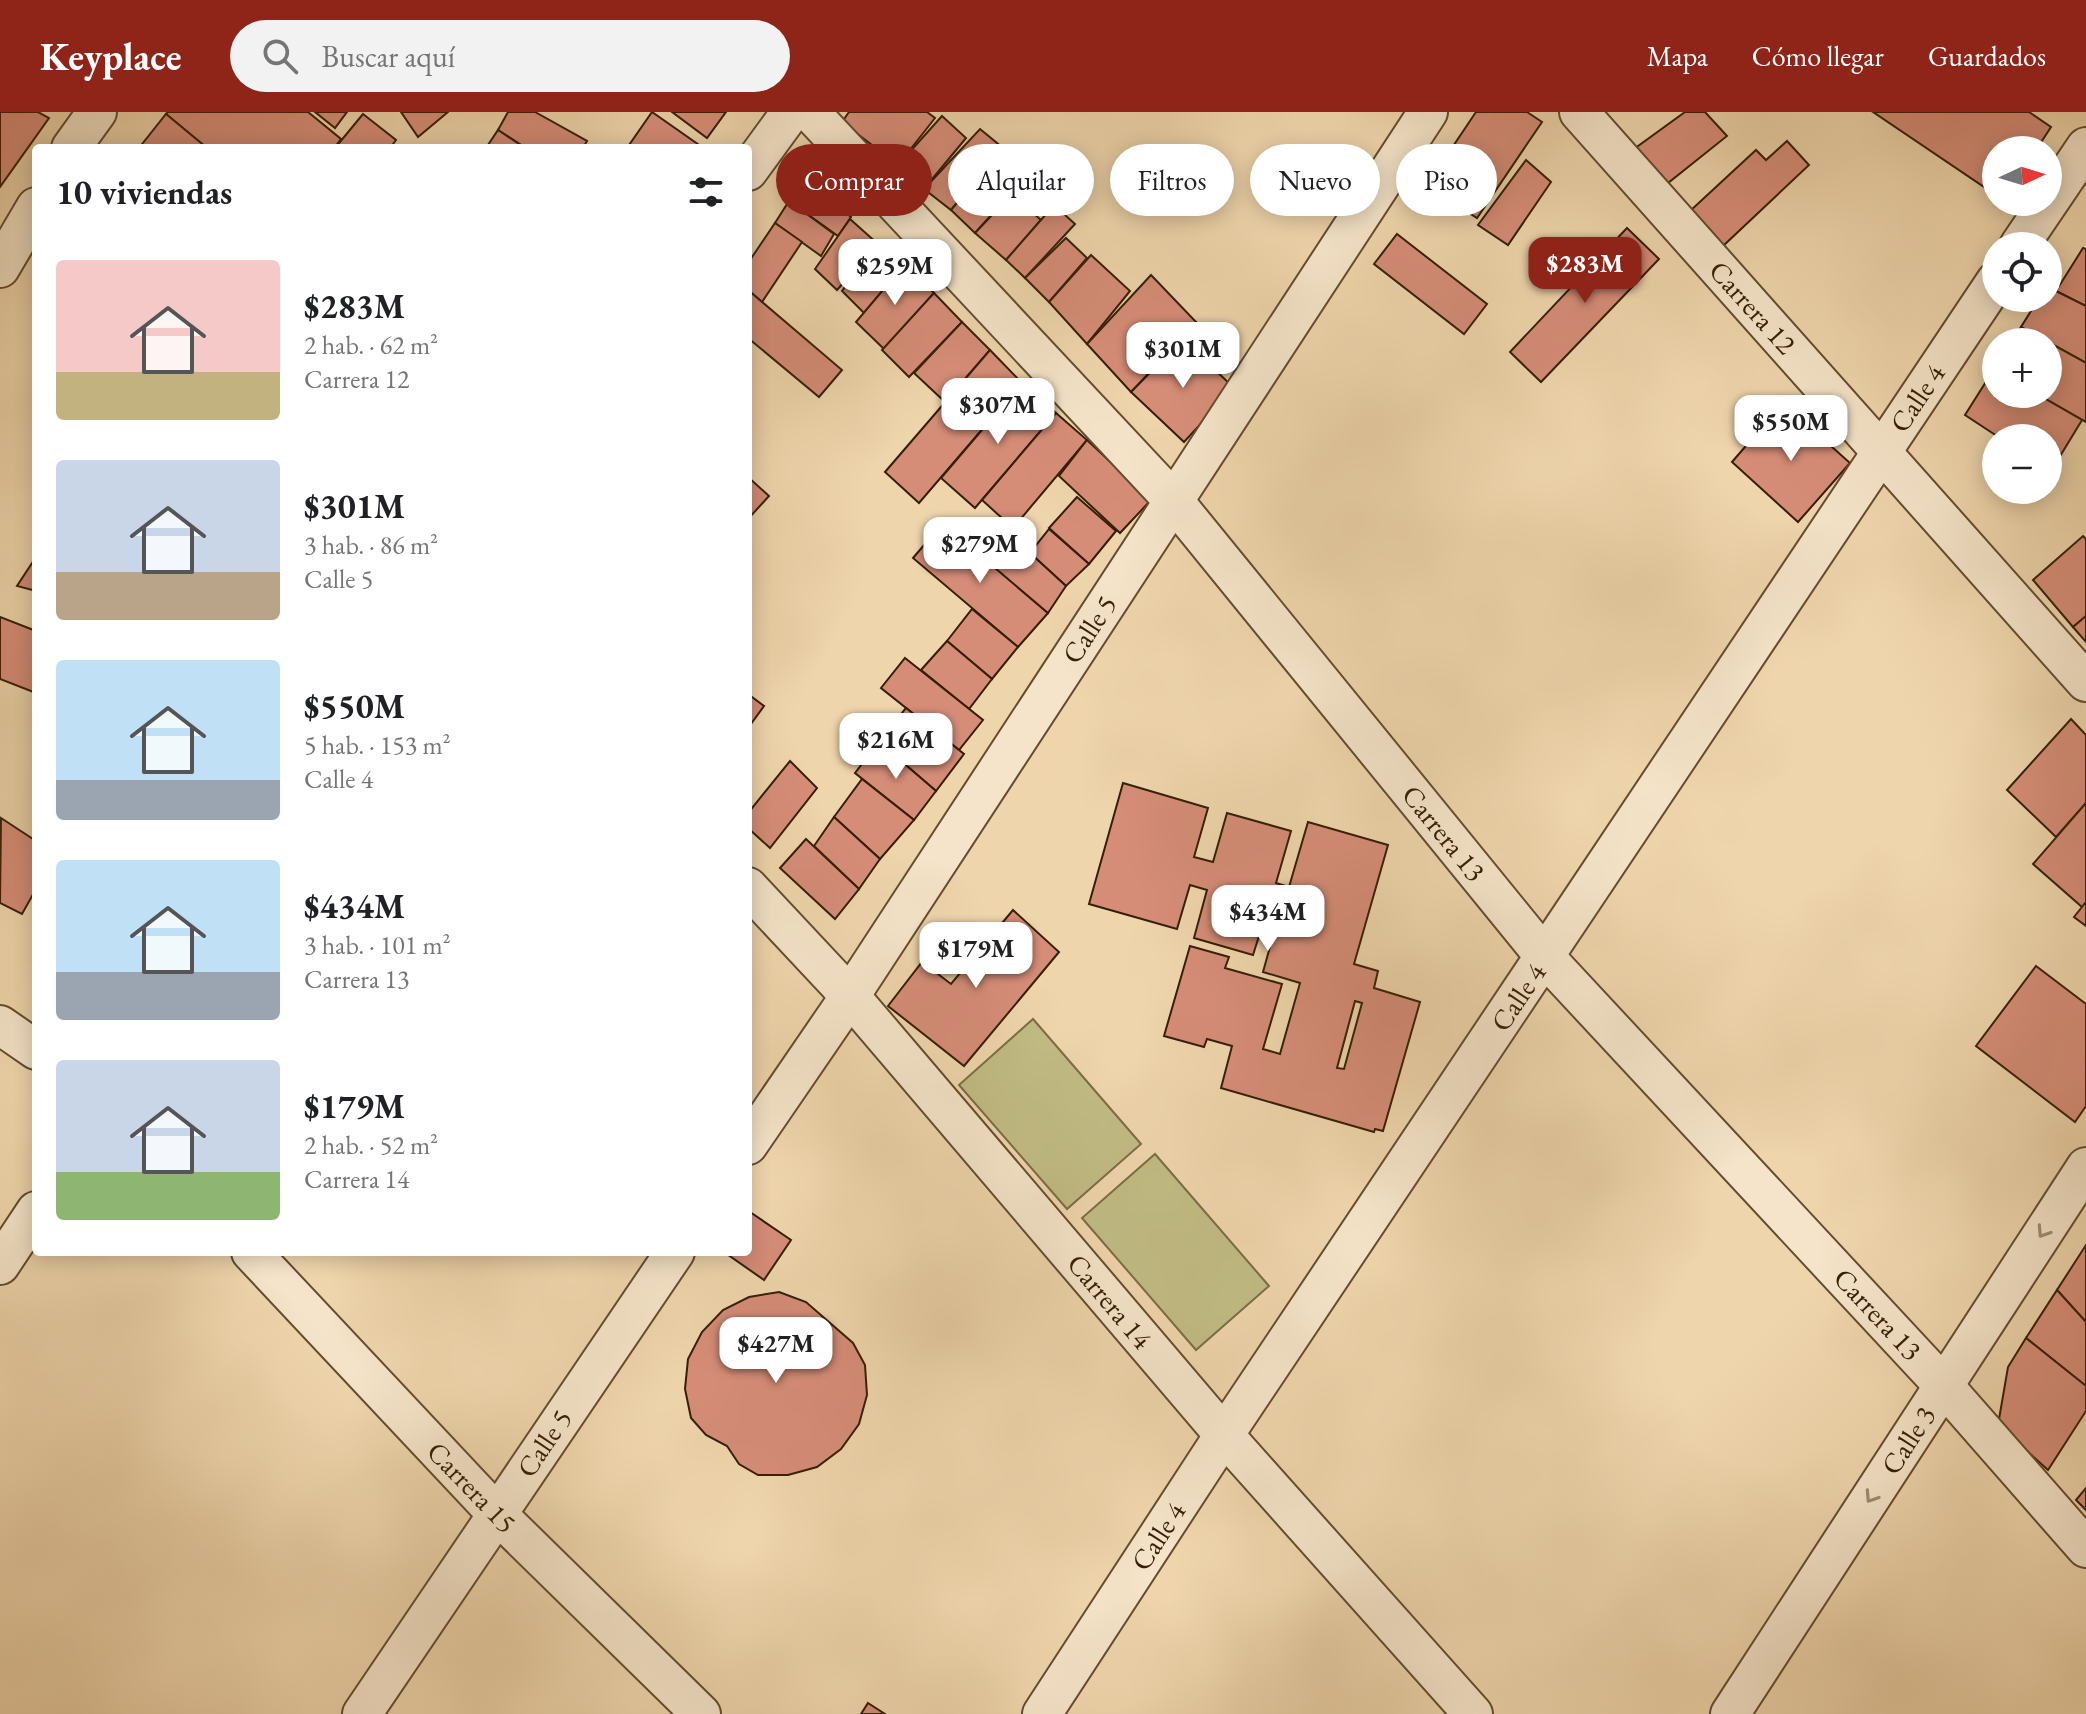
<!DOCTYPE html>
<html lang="es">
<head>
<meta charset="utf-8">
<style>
	:root { --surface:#fff; --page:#f2f2f2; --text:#202124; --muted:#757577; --accent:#8f2418 }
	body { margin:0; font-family:"EB Garamond",serif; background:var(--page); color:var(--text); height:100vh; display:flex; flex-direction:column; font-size:30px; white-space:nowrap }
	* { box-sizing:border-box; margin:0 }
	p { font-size:26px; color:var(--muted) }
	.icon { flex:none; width:44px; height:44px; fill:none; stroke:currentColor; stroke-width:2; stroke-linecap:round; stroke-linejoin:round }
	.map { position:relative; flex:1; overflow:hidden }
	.sheet { position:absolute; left:32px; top:32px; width:720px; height:1112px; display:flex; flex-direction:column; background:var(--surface); border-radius:8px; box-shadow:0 4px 20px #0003 }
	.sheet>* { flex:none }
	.top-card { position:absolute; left:776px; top:32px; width:760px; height:72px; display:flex; gap:16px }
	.needle { width:52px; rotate:86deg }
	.buttons { position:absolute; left:1982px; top:24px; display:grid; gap:16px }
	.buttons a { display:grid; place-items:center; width:80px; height:80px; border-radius:50%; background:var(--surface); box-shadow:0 4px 20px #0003; font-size:40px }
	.price { position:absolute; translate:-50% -68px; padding:0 18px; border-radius:16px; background:#fff; color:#222; font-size:26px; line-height:52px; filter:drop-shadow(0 2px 4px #0008) }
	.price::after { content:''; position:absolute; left:50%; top:48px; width:24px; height:18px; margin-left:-12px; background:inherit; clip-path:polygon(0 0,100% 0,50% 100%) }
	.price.selected { background:var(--accent); color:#fff }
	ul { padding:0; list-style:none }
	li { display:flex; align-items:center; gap:24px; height:200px; padding:0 24px }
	li span { display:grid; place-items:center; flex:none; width:224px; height:160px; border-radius:8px; color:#555 }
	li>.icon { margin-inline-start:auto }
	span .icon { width:96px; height:96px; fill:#fffc; stroke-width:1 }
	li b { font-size:34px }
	h2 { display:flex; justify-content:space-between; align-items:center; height:96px; padding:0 24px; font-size:34px }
	.tag { padding:0 28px; border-radius:36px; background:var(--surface); box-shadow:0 4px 20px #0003; font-size:28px; line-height:72px }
	.tag.selected { background:var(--accent); color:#fff }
	header { display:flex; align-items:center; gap:48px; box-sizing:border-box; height:112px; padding:0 40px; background:var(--accent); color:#fff }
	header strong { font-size:38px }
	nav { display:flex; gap:44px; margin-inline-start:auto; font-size:28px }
	.search { width:560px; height:72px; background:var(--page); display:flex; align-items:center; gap:20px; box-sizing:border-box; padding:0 28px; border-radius:44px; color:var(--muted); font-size:30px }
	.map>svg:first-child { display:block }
	.green { fill:#c1bb84; stroke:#7b6d44; stroke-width:2 }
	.building { fill:#d68d78; stroke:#351f05; stroke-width:2; fill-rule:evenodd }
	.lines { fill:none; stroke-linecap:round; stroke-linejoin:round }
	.minor-casing { stroke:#644c2f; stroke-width:42 }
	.minor { stroke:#f5e4c9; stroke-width:38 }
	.oneway { stroke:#9f8b71 }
	.labels { text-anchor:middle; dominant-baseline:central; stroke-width:8; stroke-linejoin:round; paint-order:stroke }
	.street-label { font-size:28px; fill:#351f05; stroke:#f5e4c9 }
</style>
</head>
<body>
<header>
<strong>Keyplace</strong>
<div class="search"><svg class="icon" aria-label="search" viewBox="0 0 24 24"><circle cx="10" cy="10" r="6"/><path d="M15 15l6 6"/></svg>Buscar aquí</div>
<nav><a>Mapa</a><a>Cómo llegar</a><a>Guardados</a></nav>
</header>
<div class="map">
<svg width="2086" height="1602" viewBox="0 0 2086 1602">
	<rect width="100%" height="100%" fill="#efd5ac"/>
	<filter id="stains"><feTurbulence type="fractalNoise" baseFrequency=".0025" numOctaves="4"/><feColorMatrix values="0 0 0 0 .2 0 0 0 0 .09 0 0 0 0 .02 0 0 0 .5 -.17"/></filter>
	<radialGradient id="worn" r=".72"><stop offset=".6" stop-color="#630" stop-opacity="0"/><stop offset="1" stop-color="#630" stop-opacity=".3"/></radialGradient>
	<g class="green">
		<polygon points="1033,907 1141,1032 1067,1097 959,973"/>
		<polygon points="1155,1042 1269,1174 1196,1238 1082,1106"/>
	</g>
	<g class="building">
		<polygon points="0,0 38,0 49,6 0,75"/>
		<polygon points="168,0 308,0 341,27 334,36 207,36 166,2"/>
		<polygon points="315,0 347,0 335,16"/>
		<polygon points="401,0 448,0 418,25"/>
		<polygon points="508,0 535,0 587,29 583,36 526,36 498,18"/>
		<polygon points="652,0 702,35 702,36 627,36"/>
		<polygon points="672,0 726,0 707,26"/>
		<polygon points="849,0 927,0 935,6 898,53 842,10"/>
		<polygon points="1476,0 1527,0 1542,10 1477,106 1427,73"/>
		<polygon points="1685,0 1705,0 1727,24 1663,75 1634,37"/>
		<polygon points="1873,0 2029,0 2051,15 2036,38 1996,38 1996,83"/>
		<polygon points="166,2 207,36 139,36"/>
		<polygon points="363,2 396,28 390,36 335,36"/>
		<polygon points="942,4 966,26 924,77 898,53"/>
		<polygon points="980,17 1003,36 951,98 924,77"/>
		<polygon points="498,18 525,36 486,36"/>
		<polygon points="1787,29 1809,53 1723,134 1690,99 1756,38 1766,48"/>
		<polygon points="1003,37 1030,60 975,121 951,98"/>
		<polygon points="1526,48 1551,70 1508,133 1478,113"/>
		<polygon points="804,67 851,105 838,124 789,89"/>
		<polygon points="1012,82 1041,108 1006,148 975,121"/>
		<polygon points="789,89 834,122 821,144 775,111"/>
		<polygon points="1054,93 1075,112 1025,166 1006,148"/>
		<polygon points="850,107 878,132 837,178 815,157"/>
		<polygon points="775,111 802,130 762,190 748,178 748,151"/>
		<polygon points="1627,116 1659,147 1541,270 1510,240"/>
		<polygon points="1397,122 1487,192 1464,222 1374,152"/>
		<polygon points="1066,126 1087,146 1049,190 1025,166"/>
		<polygon points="878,132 905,152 864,201 842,179"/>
		<polygon points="2083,136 2086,137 2086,194 2056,179"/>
		<polygon points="1091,143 1130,179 1087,232 1049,190"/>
		<polygon points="905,152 934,181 884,237 856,210"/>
		<polygon points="1151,163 1197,211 1131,280 1087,232"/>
		<polygon points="2048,175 2086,194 2086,251 2021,215 2039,186 2048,186"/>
		<polygon points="748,178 842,258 819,285 748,226"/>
		<polygon points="934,181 962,210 909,265 882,238"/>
		<polygon points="962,210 990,238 945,290 914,261"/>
		<polygon points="2021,215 2086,251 2086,310 2037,282 2048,282 2048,230 2011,230"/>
		<polygon points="1183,227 1234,276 1184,330 1131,280"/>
		<polygon points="990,238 1022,271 919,391 885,360"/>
		<polygon points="1994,257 1996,259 1996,282 2037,282 2082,308 2051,359 2048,357 2048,326 2000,326 1965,303"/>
		<polygon points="1022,271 1056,301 975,396 941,366"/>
		<polygon points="1783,291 1850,351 1798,410 1732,350"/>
		<polygon points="1056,301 1087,328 1013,416 982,388"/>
		<polygon points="1087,328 1151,388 1120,421 1059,364"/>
		<polygon points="748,365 769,384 748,407"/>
		<polygon points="1077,385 1116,419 1089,452 1049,416"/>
		<polygon points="943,411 1048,501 1018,535 913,446"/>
		<polygon points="1049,417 1089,452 1066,474 1030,441"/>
		<polygon points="2083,424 2086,427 2086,504 2073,515 2033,468"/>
		<polygon points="1018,430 1066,474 1048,501 995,456"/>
		<polygon points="36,445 36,479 17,474"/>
		<polygon points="972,497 1018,535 992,567 947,529"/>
		<polygon points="2086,504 2086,530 2073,515"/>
		<polygon points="0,505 36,519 36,581 0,567"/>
		<polygon points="947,529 992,567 969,597 921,558"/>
		<polygon points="905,546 983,608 959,638 881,576"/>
		<polygon points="748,582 764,594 748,616"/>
		<polygon points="906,596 964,642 936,679 879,630"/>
		<polygon points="2071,607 2086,623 2086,691 2056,725 2007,678"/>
		<polygon points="879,630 936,679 914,708 855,661"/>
		<polygon points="790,649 817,676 770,736 748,716 748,701"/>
		<polygon points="862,667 914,708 880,747 834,705"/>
		<path d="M 1123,671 L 1208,696 L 1194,745 L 1213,750 L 1227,701 L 1291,719 L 1276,771 L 1289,775 L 1308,710 L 1388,733 L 1354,852 L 1378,859 L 1374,876 L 1420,890 L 1383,1019 L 1375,1017 L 1374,1020 L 1221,976 L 1232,934 L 1207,927 L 1204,935 L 1164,924 L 1190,834 L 1229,845 L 1225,856 L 1282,872 L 1263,937 L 1280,942 L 1300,871 L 1263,860 L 1278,806 L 1266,802 L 1253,843 L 1194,826 L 1207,778 L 1190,773 L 1177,817 L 1089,792 ZM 1355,889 L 1362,891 L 1344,957 L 1337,956 Z"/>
		<polygon points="2086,691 2086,790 2082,795 2033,752"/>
		<polygon points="834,705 880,747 859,777 814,734"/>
		<polygon points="1,706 36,729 36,777 22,802 0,791"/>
		<polygon points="806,727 859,777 835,807 780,756"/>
		<polygon points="2086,790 2086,814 2074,805"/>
		<polygon points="1013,798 1059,840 964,954 888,894 922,850 951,872"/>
		<polygon points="2036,854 2086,892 2086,994 2075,1010 1976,934"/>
		<polygon points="750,1100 791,1128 764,1168 724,1140 748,1140 748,1104"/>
		<polygon points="2086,1133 2086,1210 2057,1178"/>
		<polygon points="2057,1178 2086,1210 2086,1274 2026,1226"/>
		<polygon points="779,1180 806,1190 853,1231 865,1253 867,1283 859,1312 841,1337 817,1355 788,1363 758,1363 739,1352 727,1334 706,1323 691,1306 685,1277 688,1247 702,1220 723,1198 749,1185"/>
		<polygon points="2026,1226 2086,1274 2086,1299 2048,1358 1998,1313 2008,1255"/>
		<polygon points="2086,1376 2086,1398 2076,1388"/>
		<polygon points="868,1591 885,1602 861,1602"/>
	</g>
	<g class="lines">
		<g class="minor-casing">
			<g id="minor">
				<polyline points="810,0 1173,388 1545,845 1944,1274 2086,1436"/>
				<polyline points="1579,0 2086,570"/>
				<polyline points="71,36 97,0"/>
				<polyline points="748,59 791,0"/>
				<polyline points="2019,134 2086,35"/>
				<polyline points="0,156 36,95"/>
				<polyline points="748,775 850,884 1224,1323 1473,1602"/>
				<polyline points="0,913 36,938"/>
				<polyline points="748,1033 850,884 1428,0"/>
				<polyline points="251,1140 496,1401 701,1602"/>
				<polyline points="0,1153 36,1099"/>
				<polyline points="362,1602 675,1140"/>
				<polyline points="1042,1602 1224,1323 1996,169"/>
				<polyline points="1730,1602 2086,1055"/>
			</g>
		</g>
		<use href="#minor" class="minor"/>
	</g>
	<defs><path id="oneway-chevron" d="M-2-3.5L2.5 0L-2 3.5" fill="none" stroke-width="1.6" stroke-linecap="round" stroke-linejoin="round" transform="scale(2)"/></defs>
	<g class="oneway">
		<use href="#oneway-chevron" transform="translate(2043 1120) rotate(123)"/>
		<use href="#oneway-chevron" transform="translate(1871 1385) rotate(123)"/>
	</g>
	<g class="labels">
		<g class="street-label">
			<text transform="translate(1753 195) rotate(48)">Carrera 12</text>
			<text transform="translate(1917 286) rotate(-56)">Calle 4</text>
			<text transform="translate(1089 517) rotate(-57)">Calle 5</text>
			<text transform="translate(1444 721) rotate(51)">Carrera 13</text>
			<text transform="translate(1518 885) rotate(-56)">Calle 4</text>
			<text transform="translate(1110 1189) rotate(50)">Carrera 14</text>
			<text transform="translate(1878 1202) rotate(47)">Carrera 13</text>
			<text transform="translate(1908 1328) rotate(-57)">Calle 3</text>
			<text transform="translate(544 1331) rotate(-56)">Calle 5</text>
			<text transform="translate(472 1375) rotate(46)">Carrera 15</text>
			<text transform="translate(1158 1424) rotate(-57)">Calle 4</text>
		</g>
	</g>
	<rect width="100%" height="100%" filter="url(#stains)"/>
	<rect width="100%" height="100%" fill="url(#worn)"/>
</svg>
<div class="buttons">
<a><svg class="needle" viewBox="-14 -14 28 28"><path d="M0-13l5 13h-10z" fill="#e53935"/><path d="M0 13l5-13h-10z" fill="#757577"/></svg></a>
<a><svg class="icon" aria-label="locate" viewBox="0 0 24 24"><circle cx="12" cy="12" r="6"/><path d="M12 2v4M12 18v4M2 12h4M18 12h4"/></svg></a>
<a>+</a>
<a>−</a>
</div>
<b class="price selected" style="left:1585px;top:193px">$283M</b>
<b class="price" style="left:895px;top:195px">$259M</b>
<b class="price" style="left:1183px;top:278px">$301M</b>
<b class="price" style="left:998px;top:334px">$307M</b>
<b class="price" style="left:1791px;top:351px">$550M</b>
<b class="price" style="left:980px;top:473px">$279M</b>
<b class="price" style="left:896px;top:669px">$216M</b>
<b class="price" style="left:1268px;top:841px">$434M</b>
<b class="price" style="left:976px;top:878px">$179M</b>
<b class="price" style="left:776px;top:1273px">$427M</b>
<div class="top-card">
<a class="tag selected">Comprar</a>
<a class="tag">Alquilar</a>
<a class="tag">Filtros</a>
<a class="tag">Nuevo</a>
<a class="tag">Piso</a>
</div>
<section class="sheet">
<h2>10 viviendas<svg class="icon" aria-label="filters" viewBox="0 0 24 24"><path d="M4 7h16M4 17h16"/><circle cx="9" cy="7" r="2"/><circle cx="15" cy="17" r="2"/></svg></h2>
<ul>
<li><span style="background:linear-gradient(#f6c9c9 70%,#c2b280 0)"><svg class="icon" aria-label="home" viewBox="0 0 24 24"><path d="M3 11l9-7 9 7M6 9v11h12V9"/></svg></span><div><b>$283M</b><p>2 hab. · 62 m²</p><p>Carrera 12</p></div></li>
<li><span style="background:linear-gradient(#c9d6e8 70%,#b9a48a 0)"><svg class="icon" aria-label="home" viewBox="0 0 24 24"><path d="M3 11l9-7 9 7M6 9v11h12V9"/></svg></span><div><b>$301M</b><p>3 hab. · 86 m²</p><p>Calle 5</p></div></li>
<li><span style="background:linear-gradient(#bfe0f5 75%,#9aa5b1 0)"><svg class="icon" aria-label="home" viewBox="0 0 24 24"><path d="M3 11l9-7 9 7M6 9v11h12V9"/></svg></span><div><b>$550M</b><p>5 hab. · 153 m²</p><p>Calle 4</p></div></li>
<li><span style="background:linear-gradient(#bfe0f5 70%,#9aa5b1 0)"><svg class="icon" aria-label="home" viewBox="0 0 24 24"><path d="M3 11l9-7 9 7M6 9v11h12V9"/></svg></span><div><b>$434M</b><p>3 hab. · 101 m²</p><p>Carrera 13</p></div></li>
<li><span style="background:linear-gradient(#c9d6e8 70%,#8fb573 0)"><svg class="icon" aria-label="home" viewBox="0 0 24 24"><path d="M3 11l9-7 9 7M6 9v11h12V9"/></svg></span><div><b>$179M</b><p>2 hab. · 52 m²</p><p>Carrera 14</p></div></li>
</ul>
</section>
</div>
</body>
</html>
